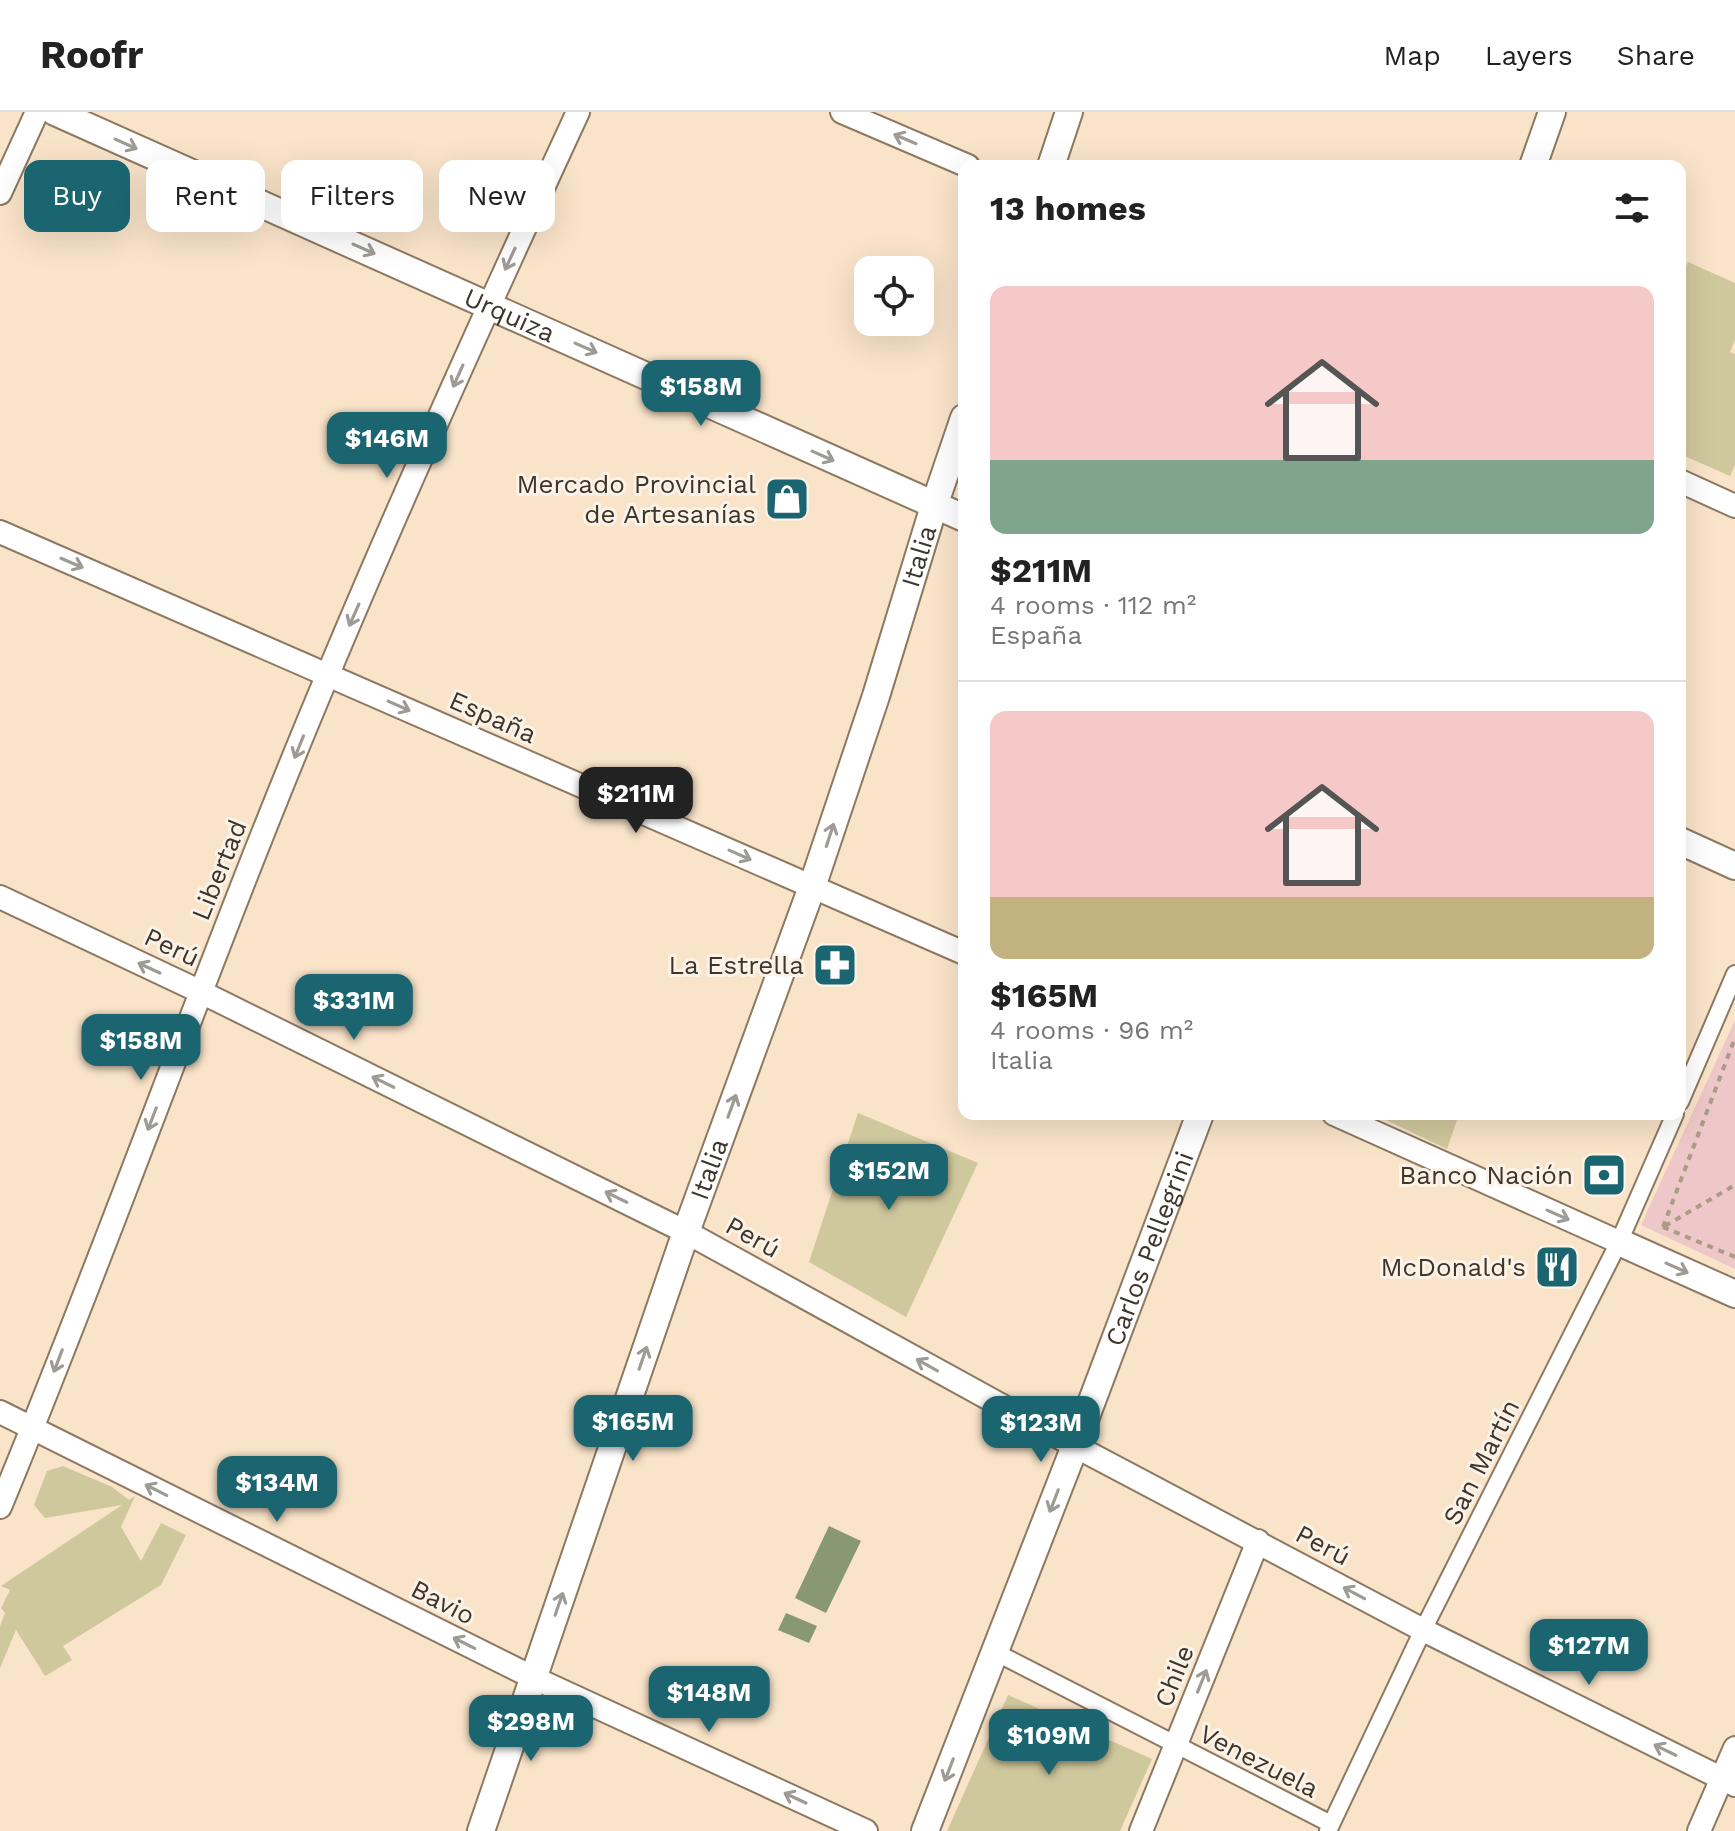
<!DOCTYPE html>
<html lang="en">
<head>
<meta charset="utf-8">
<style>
	:root { --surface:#fff; --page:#f6f6f6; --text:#222; --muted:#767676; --line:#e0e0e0; --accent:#1a6570 }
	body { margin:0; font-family:"Work Sans",sans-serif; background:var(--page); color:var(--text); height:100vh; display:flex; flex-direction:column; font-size:30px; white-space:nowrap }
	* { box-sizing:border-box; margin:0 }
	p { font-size:26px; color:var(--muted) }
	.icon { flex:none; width:44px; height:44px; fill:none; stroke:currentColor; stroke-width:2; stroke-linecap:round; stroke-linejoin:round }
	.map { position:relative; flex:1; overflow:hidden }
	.panel { position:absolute; left:958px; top:48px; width:728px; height:960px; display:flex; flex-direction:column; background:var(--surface); border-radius:16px; box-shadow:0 8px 32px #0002 }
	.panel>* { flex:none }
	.guide { position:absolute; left:24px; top:48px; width:760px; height:72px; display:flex; gap:16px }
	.controls { position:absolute; left:854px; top:144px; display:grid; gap:16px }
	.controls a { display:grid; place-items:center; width:80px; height:80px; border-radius:16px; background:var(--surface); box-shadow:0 8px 32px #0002; font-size:40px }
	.price { position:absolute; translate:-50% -68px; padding:0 18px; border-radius:16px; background:var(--accent); color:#fff; font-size:26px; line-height:52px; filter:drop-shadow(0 2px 4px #0008) }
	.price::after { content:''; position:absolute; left:50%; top:48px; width:24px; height:18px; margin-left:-12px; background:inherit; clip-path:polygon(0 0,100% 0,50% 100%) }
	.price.active { background:#222; color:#fff }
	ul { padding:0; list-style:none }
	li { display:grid; align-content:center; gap:16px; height:424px; padding:0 32px }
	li+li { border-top:2px solid var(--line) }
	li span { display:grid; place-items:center; height:248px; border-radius:16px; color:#555 }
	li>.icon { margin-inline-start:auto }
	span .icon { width:144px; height:144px; fill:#fffc; stroke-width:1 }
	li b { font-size:34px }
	h2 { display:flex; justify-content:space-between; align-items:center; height:96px; padding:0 32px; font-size:34px }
	.tag { padding:0 28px; border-radius:16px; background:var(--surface); box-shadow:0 8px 32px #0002; font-size:28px; line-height:72px }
	.tag.active { background:var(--accent); color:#fff }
	header { display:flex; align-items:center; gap:48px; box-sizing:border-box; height:112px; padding:0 40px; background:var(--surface); border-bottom:2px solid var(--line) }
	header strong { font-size:38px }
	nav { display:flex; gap:44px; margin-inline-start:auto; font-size:28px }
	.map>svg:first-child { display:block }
	.green { fill:#eec7c8 }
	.water { fill:#889872 }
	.building { fill:#d0c89d }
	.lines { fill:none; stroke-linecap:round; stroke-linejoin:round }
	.pedestrian-casing { stroke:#8d7961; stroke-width:20 }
	.minor-casing { stroke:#8d7961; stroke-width:26 }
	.tertiary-casing { stroke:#8d7961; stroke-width:30 }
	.path { stroke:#ab9b87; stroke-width:4; stroke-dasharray:6 6; stroke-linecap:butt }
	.pedestrian { stroke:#fff; stroke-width:16 }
	.minor { stroke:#fff; stroke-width:22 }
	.tertiary { stroke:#fff; stroke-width:26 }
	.oneway { stroke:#9e9a95 }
	.labels { text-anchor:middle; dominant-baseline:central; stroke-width:6; stroke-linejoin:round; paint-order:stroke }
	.street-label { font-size:26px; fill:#3e362b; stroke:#fcf3e8 }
	.poi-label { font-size:26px; fill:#3e362b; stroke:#fcf3e8; text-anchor:end }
</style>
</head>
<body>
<header>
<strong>Roofr</strong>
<nav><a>Map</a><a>Layers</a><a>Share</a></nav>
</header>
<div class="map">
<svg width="1735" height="1719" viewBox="0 0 1735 1719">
	<rect width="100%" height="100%" fill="#f9e3c9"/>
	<polygon class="green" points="1735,908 1735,1157 1641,1113"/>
	<g class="water">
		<polygon points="829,1414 861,1429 826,1501 795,1486"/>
		<polygon points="786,1501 817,1514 809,1531 778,1518"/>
	</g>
	<g class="building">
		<polygon points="1688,150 1735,171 1735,228 1730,240 1735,242 1735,353 1730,364 1680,342 1680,169"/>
		<polygon points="858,1001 978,1051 906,1205 809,1150"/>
		<polygon points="1373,1002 1459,1002 1447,1037"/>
		<polygon points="63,1354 112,1375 129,1388 135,1384 121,1415 141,1449 161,1411 186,1423 161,1473 63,1534 72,1548 45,1564 16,1518 0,1556 0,1514 5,1501 1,1496 10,1478 1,1474 122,1393 45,1406 34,1393 47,1359"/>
		<polygon points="1008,1583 1152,1647 1120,1719 947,1719"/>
	</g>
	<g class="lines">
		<g class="pedestrian-casing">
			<g id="pedestrian">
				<polyline points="1680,990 1735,862"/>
				<polyline points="995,1540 1331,1712"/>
				<polyline points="1328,1719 1423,1518 1619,1130 1675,1002"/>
			</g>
		</g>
		<g class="minor-casing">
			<g id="minor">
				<polyline points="842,0 968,54"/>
				<polyline points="0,81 37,0"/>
				<polyline points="1680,369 1735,394"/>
				<polyline points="0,420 964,841"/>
				<polyline points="0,785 201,880 686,1120 1075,1334 1423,1518 1735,1673"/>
				<polyline points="1334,1002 1619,1130"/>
				<polyline points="0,1300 534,1566 866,1719"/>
				<path d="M 0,1395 C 114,1120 212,837 328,562 C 407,373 492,186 578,0"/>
				<polyline points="1141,1719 1258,1429"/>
				<polyline points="1699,1719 1735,1636"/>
			</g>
		</g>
		<g class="tertiary-casing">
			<g id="tertiary">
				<path id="s1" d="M 55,0 L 964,406"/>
				<polyline points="1051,54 1069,0"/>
				<polyline points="1533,54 1552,0"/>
				<polyline points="1680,729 1735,754"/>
				<polyline points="1619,1130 1735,1182"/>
				<path id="s2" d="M 481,1719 L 686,1120 L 812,775 L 876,584 L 934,394 L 964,306"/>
				<path id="s3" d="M 925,1719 L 1075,1334 L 1200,1002"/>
			</g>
		</g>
		<g class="path">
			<polyline points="1665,1114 1735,1073"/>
			<polyline points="1663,1115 1735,926"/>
			<polyline points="1663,1115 1735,1145"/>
		</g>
		<use href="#pedestrian" class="pedestrian"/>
		<use href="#minor" class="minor"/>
		<use href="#tertiary" class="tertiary"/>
	</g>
	<defs><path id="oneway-shaft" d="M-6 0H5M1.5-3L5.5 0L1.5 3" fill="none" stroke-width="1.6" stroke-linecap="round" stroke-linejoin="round" transform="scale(2)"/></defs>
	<g class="oneway">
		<use href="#oneway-shaft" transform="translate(905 27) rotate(-157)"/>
		<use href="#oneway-shaft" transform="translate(126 32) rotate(24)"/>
		<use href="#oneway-shaft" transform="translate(364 137) rotate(24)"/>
		<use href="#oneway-shaft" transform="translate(510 147) rotate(115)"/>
		<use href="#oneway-shaft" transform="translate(586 236) rotate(24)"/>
		<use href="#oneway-shaft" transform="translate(458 264) rotate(114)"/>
		<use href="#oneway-shaft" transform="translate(823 344) rotate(24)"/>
		<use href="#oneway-shaft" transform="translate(72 451) rotate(23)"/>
		<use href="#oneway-shaft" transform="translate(354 503) rotate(114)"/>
		<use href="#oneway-shaft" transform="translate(399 594) rotate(24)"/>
		<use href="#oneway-shaft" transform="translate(299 635) rotate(112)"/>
		<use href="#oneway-shaft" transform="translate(830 723) rotate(-72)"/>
		<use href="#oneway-shaft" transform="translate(740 743) rotate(24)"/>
		<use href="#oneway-shaft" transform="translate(149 856) rotate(-155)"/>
		<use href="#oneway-shaft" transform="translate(383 970) rotate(-154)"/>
		<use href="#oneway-shaft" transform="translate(732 994) rotate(-70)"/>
		<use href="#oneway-shaft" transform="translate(152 1007) rotate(111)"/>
		<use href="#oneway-shaft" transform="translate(616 1085) rotate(-154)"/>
		<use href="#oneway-shaft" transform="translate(1558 1103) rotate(24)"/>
		<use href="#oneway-shaft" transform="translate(1677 1156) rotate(24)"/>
		<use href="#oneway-shaft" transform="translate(643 1246) rotate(-71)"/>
		<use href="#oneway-shaft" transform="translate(58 1249) rotate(111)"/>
		<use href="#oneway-shaft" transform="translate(927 1253) rotate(-151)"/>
		<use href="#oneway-shaft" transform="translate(156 1378) rotate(-153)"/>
		<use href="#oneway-shaft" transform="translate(1054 1389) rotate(111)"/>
		<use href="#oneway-shaft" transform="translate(1354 1481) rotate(-152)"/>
		<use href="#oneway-shaft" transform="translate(559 1492) rotate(-71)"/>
		<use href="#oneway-shaft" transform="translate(464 1531) rotate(-153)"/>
		<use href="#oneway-shaft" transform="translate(1202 1569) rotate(-68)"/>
		<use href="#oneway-shaft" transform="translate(1665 1638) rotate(-154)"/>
		<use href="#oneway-shaft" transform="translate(949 1658) rotate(111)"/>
		<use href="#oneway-shaft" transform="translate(795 1686) rotate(-155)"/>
	</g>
	<defs>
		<g id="shop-square" transform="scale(2.3)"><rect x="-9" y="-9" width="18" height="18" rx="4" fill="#1a6570" stroke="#fcf3e8"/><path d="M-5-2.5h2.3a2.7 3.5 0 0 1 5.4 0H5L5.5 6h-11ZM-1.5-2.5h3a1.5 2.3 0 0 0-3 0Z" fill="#fff"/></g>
		<g id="pharmacy-square" transform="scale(2.3)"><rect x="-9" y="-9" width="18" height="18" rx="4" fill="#1a6570" stroke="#fcf3e8"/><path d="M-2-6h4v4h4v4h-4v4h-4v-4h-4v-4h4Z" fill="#fff"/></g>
		<g id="bank-square" transform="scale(2.3)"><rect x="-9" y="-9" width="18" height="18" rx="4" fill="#1a6570" stroke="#fcf3e8"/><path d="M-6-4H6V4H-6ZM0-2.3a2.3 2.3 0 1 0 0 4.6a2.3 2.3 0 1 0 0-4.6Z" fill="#fff"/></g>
		<g id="restaurant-square" transform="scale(2.3)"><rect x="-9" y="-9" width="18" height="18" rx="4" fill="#1a6570" stroke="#fcf3e8"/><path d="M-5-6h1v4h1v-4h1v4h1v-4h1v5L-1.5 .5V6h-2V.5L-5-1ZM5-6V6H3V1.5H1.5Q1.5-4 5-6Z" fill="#fff"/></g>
	</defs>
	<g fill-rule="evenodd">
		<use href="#shop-square" x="787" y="387"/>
		<use href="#pharmacy-square" x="835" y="853"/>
		<use href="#bank-square" x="1604" y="1063"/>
		<use href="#restaurant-square" x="1557" y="1155"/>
	</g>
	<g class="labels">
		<g class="street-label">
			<text stroke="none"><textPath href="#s1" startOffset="498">Urquiza</textPath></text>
			<text stroke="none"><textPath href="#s2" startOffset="1348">Italia</textPath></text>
			<text transform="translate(493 605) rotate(24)">España</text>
			<text transform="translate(219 758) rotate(-68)">Libertad</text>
			<text transform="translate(172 835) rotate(25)">Perú</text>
			<text stroke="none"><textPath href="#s2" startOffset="700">Italia</textPath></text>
			<text transform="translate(753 1125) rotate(29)">Perú</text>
			<text stroke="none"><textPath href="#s3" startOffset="624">Carlos Pellegrini</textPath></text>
			<text transform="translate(1481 1350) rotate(-63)">San Martín</text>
			<text transform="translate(1323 1433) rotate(28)">Perú</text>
			<text transform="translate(443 1490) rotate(27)">Bavio</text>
			<text transform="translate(1174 1564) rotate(-68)">Chile</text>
			<text transform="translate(1259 1649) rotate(27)">Venezuela</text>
		</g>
		<g class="poi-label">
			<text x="756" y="372">Mercado Provincial<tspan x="756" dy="30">de Artesanías</tspan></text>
			<text x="804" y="853">La Estrella</text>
			<text x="1573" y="1063">Banco Nación</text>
			<text x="1526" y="1155">McDonald's</text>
		</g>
	</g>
</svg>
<div class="controls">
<a><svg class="icon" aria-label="locate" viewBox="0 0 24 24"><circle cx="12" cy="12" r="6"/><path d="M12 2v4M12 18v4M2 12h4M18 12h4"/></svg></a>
</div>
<b class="price" style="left:701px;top:316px">$158M</b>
<b class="price" style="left:387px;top:368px">$146M</b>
<b class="price active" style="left:636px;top:723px">$211M</b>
<b class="price" style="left:354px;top:930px">$331M</b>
<b class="price" style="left:141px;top:970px">$158M</b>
<b class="price" style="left:889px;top:1100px">$152M</b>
<b class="price" style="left:633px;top:1351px">$165M</b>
<b class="price" style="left:1041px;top:1352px">$123M</b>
<b class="price" style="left:277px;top:1412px">$134M</b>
<b class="price" style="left:1589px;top:1575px">$127M</b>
<b class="price" style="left:709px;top:1622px">$148M</b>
<b class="price" style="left:531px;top:1651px">$298M</b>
<b class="price" style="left:1049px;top:1665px">$109M</b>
<div class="guide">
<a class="tag active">Buy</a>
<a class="tag">Rent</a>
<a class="tag">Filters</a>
<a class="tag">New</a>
</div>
<section class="panel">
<h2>13 homes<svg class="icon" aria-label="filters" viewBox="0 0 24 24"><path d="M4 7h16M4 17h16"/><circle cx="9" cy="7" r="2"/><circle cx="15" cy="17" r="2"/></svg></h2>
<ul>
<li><span style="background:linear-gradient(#f6c9c9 70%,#7fa58c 0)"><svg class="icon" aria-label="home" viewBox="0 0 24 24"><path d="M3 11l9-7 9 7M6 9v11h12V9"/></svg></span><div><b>$211M</b><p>4 rooms · 112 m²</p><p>España</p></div></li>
<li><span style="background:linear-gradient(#f6c9c9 75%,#c2b280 0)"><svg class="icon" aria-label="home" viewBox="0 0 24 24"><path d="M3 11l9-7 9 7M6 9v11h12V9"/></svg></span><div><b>$165M</b><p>4 rooms · 96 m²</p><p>Italia</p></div></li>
</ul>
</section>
</div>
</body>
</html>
